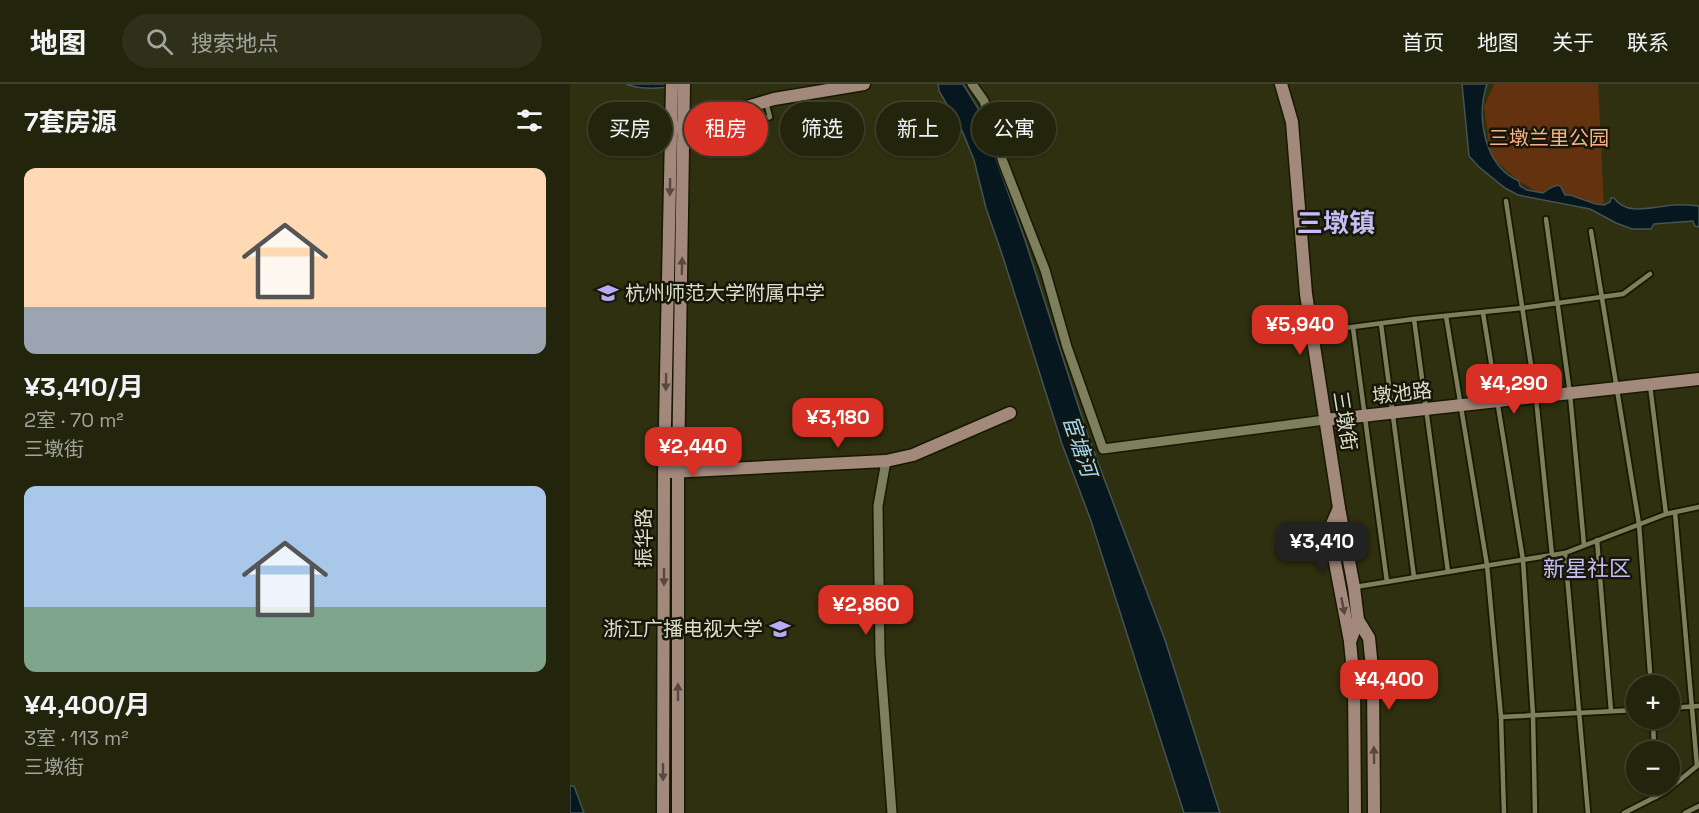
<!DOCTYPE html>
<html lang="zh">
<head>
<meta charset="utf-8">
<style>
	:root { --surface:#22240b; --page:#2e3019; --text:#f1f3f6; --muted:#a2a49d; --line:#3f412c; --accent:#d93025 }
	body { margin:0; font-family:"Space Grotesk","Noto Sans SC",sans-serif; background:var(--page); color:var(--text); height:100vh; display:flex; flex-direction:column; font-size:22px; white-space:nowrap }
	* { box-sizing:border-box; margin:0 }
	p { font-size:20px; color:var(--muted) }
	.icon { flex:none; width:33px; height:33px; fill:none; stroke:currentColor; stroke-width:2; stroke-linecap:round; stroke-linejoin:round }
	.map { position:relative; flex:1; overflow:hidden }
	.drawer { display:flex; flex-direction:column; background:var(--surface); width:570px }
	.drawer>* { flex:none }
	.banner { position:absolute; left:18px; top:18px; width:570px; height:54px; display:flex; gap:12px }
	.tools { position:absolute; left:1056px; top:591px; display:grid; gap:12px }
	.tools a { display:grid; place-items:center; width:54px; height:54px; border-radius:50%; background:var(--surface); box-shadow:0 2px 4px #0004,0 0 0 2px var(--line); font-size:30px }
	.price { position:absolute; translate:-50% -51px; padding:0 14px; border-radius:12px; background:var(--accent); color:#fff; font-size:20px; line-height:39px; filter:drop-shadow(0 2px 3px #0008) }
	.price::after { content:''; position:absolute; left:50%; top:36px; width:18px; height:14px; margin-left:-9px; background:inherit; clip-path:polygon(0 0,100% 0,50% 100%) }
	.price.on { background:#222; color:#fff }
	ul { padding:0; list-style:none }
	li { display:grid; align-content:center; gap:12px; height:318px; padding:0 24px }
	li span { display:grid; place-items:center; height:186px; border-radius:12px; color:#555 }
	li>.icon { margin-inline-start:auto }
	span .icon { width:108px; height:108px; fill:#fffc; stroke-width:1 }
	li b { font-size:26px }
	h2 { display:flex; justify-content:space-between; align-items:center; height:72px; padding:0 24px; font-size:26px }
	.chip { padding:0 21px; border-radius:27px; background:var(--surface); box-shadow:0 2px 4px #0004,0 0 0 2px var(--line); font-size:21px; line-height:54px }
	.chip.on { background:var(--accent); color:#fff }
	header { display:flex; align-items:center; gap:36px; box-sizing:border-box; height:84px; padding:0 30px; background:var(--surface); border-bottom:2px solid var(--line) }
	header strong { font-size:28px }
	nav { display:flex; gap:33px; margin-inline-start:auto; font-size:21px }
	.search { width:420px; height:54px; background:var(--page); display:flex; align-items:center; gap:15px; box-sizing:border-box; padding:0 21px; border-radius:33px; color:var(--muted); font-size:22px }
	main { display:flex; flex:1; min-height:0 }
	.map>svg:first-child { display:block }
	.green { fill:#64320e }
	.water { fill:#06171f; stroke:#465353; stroke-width:1.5 }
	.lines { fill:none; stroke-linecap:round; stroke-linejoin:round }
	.lane-casing { stroke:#171800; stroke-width:8 }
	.street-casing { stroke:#171800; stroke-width:12 }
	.secondary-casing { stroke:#171800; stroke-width:15 }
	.lane { stroke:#7e805d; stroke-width:4.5 }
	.street { stroke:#7e805d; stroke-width:9 }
	.secondary { stroke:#a3887c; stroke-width:12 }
	.oneway { fill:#554a3d }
	.labels { text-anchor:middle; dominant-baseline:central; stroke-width:5; stroke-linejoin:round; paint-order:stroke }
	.park-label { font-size:20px; fill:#f8af83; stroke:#161709 }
	.poi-label { font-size:20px; fill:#dcdecb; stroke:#161709; text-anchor:start }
	.street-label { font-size:20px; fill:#dcdecb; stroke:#161709 }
	.water-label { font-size:21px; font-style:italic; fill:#a0d7f5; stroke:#161709 }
	.quarter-label { font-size:22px; fill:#c6bdf6; stroke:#161709 }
	.district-label { font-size:26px; font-weight:bold; fill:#c6bdf6; stroke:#161709 }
</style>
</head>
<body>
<header>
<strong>地图</strong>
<div class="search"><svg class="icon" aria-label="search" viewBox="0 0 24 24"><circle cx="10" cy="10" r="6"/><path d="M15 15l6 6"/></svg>搜索地点</div>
<nav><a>首页</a><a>地图</a><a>关于</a><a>联系</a></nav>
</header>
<main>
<section class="drawer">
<h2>7套房源<svg class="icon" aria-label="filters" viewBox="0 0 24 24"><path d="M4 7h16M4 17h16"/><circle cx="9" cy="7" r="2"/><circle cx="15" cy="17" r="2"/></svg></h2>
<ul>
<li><span style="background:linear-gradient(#ffd9b3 75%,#9aa5b1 0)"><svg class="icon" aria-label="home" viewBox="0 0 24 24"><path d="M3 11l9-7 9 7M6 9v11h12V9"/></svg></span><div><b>¥3,410/月</b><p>2室 · 70 m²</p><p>三墩街</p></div></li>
<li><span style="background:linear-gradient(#a9c7e8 65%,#7fa58c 0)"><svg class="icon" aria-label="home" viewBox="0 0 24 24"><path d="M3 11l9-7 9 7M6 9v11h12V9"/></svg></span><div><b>¥4,400/月</b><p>3室 · 113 m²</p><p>三墩街</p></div></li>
</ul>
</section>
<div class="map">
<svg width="1129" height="729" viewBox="0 0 1129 729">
	<rect width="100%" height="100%" fill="#2e300f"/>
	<polygon class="green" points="924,0 1028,0 1034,121 967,108 949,97 921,73 914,23"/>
	<g class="water">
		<path d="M 56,0 L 118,0 C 97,3 77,8 56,0 Z"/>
		<polygon points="368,0 393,0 408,24 419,55 455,156 518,352 595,556 650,729 614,729 520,434 492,360 432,170 416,124 404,76 391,44 369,7"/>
		<path d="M 892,0 L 917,0 C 906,33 914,82 949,97 L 950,102 L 957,106 L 973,109 L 980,104 L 988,101 L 991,103 L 995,111 L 1000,111 L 1026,120 L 1034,121 L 1040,118 L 1041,114 L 1044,114 C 1057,133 1085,122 1104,121 C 1112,120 1121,121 1129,122 L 1129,143 L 1125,142 L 1123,137 L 1084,140 L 1081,145 L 1062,145 L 1046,139 L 1020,125 L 948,111 L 935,104 L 909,83 L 899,72 Z"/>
		<polygon points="0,702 4,702 14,729 0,729"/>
	</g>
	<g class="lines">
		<g class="lane-casing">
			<g id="lane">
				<polyline points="114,58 200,33 196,18"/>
				<polyline points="936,117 966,314 982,471"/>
				<polyline points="976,135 1000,310 1014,461"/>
				<polyline points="1021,147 1069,440 1081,602"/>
				<polyline points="913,229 953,476 963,631 965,729"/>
				<polyline points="876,232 917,481 931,633 934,729"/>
				<polyline points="844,235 878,488"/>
				<polyline points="811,240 844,493"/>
				<polyline points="783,244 817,498"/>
				<polyline points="744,248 844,235 952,224 1053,210 1080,190"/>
				<polyline points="1080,301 1096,430"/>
				<polyline points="1027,456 1041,627"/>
				<polyline points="995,469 1018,729"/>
				<polyline points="785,503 995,469 1096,430 1129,423"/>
				<polyline points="1100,624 1129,622"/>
				<polyline points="931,633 1066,626"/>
				<polyline points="1083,634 1084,668"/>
				<polyline points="1085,700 1086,713"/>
				<polyline points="1054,729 1095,708 1127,682 1105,428"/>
				<polyline points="1115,729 1129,722"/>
			</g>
		</g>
		<g class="street-casing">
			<g id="street">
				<polyline points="402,0 414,17 433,78 475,186 497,263 533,365 755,336"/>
				<polyline points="316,377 308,422 310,570 322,729"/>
			</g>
		</g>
		<g class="secondary-casing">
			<g id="secondary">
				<polyline points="711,0 722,38 736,210 769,424 784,503 788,536 799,554 803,594 804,729"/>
				<polyline points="108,43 204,15 294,0"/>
				<polyline points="755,336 1129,295"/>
				<polyline points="100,388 316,377 343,371 440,329"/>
				<polyline points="769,424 759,447 780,557"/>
				<polyline points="93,729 94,389 102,0"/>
				<polyline points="108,729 108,387 114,0"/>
				<polyline points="785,729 784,598 780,558 788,536"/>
			</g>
		</g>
		<use href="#lane" class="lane"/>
		<use href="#street" class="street"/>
		<use href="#secondary" class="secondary"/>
	</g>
	<defs><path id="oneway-solid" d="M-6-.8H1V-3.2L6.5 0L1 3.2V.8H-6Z" transform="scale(1.5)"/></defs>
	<g class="oneway">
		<use href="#oneway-solid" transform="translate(100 103) rotate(91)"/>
		<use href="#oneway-solid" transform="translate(112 182) rotate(-89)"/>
		<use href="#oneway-solid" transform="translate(96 298) rotate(91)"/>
		<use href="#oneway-solid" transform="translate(94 493) rotate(90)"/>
		<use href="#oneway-solid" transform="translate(773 522) rotate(79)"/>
		<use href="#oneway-solid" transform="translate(108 608) rotate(-90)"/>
		<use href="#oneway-solid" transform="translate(804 671) rotate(-91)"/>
		<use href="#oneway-solid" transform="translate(93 688) rotate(90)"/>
	</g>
	<defs>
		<g id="school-bare" transform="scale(1.62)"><path d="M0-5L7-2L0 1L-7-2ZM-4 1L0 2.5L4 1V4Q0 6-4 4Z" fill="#b8abf7" stroke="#161709" stroke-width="2.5" paint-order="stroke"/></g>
	</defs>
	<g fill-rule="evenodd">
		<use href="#school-bare" x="38" y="209"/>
		<use href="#school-bare" x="210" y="545"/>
	</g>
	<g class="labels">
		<g class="park-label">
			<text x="979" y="54">三墩兰里公园</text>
		</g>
		<g class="poi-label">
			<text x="55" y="209">杭州师范大学附属中学</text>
			<text x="193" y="545" text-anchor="end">浙江广播电视大学</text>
		</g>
		<g class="street-label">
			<text transform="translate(832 309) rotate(-6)">墩池路</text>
			<text transform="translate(775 337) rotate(81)">三墩街</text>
			<text transform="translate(74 454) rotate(-90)">振华路</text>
		</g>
		<g class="water-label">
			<text transform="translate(510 362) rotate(71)">宦塘河</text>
		</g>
		<g class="quarter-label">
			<text x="1017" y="484">新星社区</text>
		</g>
		<g class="district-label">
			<text x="766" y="139">三墩镇</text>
		</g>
	</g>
</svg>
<div class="tools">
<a>+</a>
<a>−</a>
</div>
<b class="price" style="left:730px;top:272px">¥5,940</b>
<b class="price" style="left:944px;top:331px">¥4,290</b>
<b class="price" style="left:268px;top:365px">¥3,180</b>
<b class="price" style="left:123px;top:394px">¥2,440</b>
<b class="price on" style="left:752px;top:489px">¥3,410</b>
<b class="price" style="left:296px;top:552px">¥2,860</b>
<b class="price" style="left:819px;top:627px">¥4,400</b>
<div class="banner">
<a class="chip">买房</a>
<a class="chip on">租房</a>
<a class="chip">筛选</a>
<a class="chip">新上</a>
<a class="chip">公寓</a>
</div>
</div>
</main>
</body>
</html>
